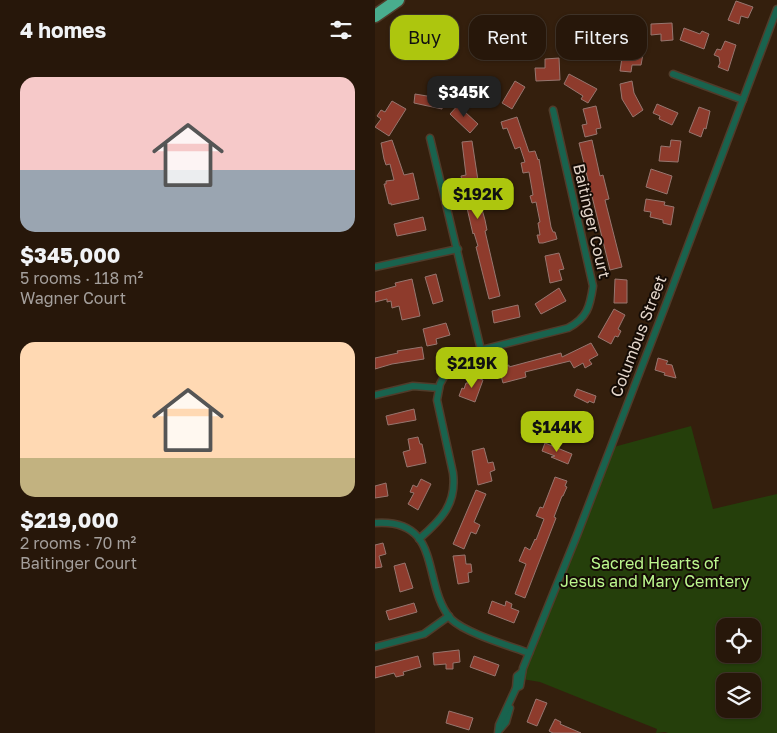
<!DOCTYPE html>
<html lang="en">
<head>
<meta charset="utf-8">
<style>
	:root { --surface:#27170a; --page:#332418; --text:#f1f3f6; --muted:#a49f9c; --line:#43362b; --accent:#adc60e }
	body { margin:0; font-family:"Golos Text",sans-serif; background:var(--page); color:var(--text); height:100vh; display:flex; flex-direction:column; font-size:19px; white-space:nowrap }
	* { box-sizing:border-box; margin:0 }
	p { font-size:16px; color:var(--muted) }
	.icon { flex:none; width:28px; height:28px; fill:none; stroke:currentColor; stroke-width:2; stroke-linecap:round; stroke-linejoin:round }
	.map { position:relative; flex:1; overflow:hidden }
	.panel { display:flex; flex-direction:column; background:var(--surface); width:375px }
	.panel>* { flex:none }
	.top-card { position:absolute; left:15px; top:15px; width:311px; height:45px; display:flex; gap:10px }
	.fabs { position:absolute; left:341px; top:618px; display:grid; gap:10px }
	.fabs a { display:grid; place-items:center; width:45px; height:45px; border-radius:10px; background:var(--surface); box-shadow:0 1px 4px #0004,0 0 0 1px var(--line); font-size:25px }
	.price { position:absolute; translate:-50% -42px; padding:0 11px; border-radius:10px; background:var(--accent); color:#111; font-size:16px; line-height:32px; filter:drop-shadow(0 1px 2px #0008) }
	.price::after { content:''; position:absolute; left:50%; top:30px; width:15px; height:11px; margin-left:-8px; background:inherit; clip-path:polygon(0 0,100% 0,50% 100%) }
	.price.selected { background:#222; color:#fff }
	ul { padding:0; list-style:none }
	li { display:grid; align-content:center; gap:10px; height:265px; padding:0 20px }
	li span { display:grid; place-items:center; height:155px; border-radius:15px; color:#555 }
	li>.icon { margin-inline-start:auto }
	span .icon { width:90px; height:90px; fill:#fffc; stroke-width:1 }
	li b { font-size:21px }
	h2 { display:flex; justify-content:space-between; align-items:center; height:60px; padding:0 20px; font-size:21px }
	.pill { padding:0 18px; border-radius:15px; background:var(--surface); box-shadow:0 1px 4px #0004,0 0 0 1px var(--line); font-size:18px; line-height:45px }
	.pill.selected { background:var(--accent); color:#111 }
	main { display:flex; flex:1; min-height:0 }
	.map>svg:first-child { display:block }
	.green { fill:#253f0b; fill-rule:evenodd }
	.building { fill:#8e3b2c; stroke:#97766f }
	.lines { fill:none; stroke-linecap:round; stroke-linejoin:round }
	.street-casing { stroke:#503c2b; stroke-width:9 }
	.highway-casing { stroke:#503c2b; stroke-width:15 }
	.street { stroke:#19634e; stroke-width:6 }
	.highway { stroke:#49ad8e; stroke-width:12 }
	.labels { text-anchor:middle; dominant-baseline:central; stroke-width:4; stroke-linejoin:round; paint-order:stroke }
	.street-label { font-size:16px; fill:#e4d6cb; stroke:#140b05 }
	.park-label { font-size:16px; fill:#bcf78e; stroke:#140b05 }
</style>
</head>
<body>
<main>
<section class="panel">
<h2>4 homes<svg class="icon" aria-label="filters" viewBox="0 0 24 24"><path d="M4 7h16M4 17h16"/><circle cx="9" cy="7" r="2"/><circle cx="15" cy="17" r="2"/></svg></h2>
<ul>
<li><span style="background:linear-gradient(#f6c9c9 60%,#9aa5b1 0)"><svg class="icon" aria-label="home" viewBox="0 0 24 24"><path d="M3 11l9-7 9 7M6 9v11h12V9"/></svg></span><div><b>$345,000</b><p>5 rooms · 118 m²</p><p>Wagner Court</p></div></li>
<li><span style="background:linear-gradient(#ffd9b3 75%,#c2b280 0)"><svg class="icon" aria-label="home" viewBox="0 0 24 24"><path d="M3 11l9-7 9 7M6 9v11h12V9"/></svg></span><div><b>$219,000</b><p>2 rooms · 70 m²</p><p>Baitinger Court</p></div></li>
</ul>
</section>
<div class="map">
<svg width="402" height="733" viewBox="0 0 402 733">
	<rect width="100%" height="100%" fill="#341f0d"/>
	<path class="green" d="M 316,426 L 338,509 L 402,494 L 402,733 L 293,733 L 290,732 L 281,733 L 282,729 L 165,682 L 147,679 L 235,448 ZM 350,626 L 378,626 L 378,654 L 350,654 ZM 350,681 L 378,681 L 378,709 L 350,709 Z"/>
	<g class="building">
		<polygon points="361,1 378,7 373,18 366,16 364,24 353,20"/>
		<polygon points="297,23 298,40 286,41 286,34 276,35 276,24"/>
		<polygon points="309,28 325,34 327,31 334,34 329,49 305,40"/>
		<polygon points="350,41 361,45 353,71 343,67 345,63 344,57 339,55 342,49 346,50"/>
		<polygon points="248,51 268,54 266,65 257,65 256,72 245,71"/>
		<polygon points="184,58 185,80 161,81 160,68 170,68 170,59"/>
		<polygon points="194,74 222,89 213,103 206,99 208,96 189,84"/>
		<polygon points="140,81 150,87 137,109 127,103"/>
		<polygon points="257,81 259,93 268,110 258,117 247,99 245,84"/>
		<polygon points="40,94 52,96 58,95 58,94 66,94 65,96 68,97 67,109 39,103"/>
		<polygon points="17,101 31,109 14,136 0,127 6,119 2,116 6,110 10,112"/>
		<polygon points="85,103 91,109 89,111 103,124 95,133 75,114"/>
		<polygon points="282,104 303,113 297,125 284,119 285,116 278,113"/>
		<polygon points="221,106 226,128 221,129 222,134 210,137 207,125 212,124 208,109"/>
		<polygon points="324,107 335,111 331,129 329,128 326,137 314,132"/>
		<polygon points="142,117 154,152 160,151 163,160 164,159 176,227 178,232 180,232 182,239 168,243 164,243 162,235 165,235 163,223 165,222 161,202 157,203 155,196 158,195 154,172 148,173 146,163 150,162 145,147 140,149 132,128 128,129 126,122"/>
		<polygon points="17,140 29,175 38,173 44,199 16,205 16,203 14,204 9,184 11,184 11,181 19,180 15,164 11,165 9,159 6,143"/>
		<polygon points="217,140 225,176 228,175 234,199 230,200 247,267 235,270 204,143"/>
		<polygon points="296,140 306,141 303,162 284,161 286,146 295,147"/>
		<polygon points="97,141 104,187 101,188 110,220 112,230 110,231 125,296 114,299 101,247 103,246 99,233 98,234 92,208 93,208 86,176 91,175 87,142"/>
		<polygon points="276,169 297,176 292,194 271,187"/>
		<polygon points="271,199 290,202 289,205 299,207 296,225 288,223 288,220 275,217 276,212 269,211"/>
		<polygon points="48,217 51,230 22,236 19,224"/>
		<polygon points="184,253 189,269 184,270 187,280 175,283 170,256"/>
		<polygon points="61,274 68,301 58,304 50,277"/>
		<polygon points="37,279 45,316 27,320 24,306 17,308 16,301 12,302 12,299 0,302 0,292 21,286 20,283"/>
		<polygon points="240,279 252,280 252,303 239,303"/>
		<polygon points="184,288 191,301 166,314 160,304"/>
		<polygon points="143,305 145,317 119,323 117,311"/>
		<polygon points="239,309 250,315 243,329 246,331 243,337 240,336 236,344 223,337"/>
		<polygon points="71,323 75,335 61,339 62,344 52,346 48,329"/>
		<polygon points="216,343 223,355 214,360 217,364 210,368 208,363 199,368 195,361 150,372 151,377 128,383 124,368 134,365 134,367 186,353 187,357"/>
		<polygon points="47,347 49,359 17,364 0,369 0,358 23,353 22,351"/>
		<polygon points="283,358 293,361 291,364 297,365 301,378 289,375 290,373 280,370"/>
		<polygon points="96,376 108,380 100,402 84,396 87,388 89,389 91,383 93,383"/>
		<polygon points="202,389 221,396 219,403 214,401 213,403 199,396"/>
		<polygon points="39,409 41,420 13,425 11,416"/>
		<polygon points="199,417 207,420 203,435 193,432"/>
		<polygon points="43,437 45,444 47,444 51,463 32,467 28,452 35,450 33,439"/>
		<polygon points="170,443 197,454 193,464 176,457 180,456 167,451"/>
		<polygon points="109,448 113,463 118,462 120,470 115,472 117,481 103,485 97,451"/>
		<polygon points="180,477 192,481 190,486 192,487 188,496 187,496 179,517 181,518 150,598 140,594 151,564 144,561 150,547 155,550 160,539 161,540 169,519 161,516 165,507 168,508"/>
		<polygon points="46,479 56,484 43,510 33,504 39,493 35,492 38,485 42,487"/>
		<polygon points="11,483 13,496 0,498 0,486"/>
		<polygon points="101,490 111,494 99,522 105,525 101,534 96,532 89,549 78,544"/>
		<polygon points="8,543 11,554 4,556 7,567 0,568 0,545"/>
		<polygon points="90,555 91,564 96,564 97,572 93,573 94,582 83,584 78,556"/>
		<polygon points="30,563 38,588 25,592 19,566"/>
		<polygon points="117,601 130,606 131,601 137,604 136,608 144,611 139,623 113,613"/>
		<polygon points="39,603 42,612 14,620 11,611"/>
		<polygon points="84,650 85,662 78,663 78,669 71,669 71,664 59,665 58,653"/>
		<polygon points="43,656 46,667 28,672 29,675 21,677 19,673 0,678 0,667"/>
		<polygon points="99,656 124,665 120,676 95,667"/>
		<polygon points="161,699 172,703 162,726 152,722"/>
		<polygon points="74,711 98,718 94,730 71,723"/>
		<polygon points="180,719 186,722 185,724 206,733 178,733 174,731"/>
	</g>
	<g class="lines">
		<g class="street-casing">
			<g id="street">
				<polyline points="298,74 368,100"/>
				<polyline points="55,138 106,350"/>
				<polyline points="0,267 83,249"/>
				<polyline points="0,395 38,386 64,388"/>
				<path d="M 0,523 C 69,518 46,585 76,619 C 90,633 135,646 154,653"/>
				<path d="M 44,539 C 66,520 82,504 78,473 L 62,400 L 65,384 L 76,364 L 85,356 L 106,350 L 193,328 C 212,318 215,307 218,286 L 178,110"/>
				<polyline points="0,647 49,634 74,616"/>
				<polyline points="141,688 145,686 148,668 202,535 291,304 402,9"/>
				<polyline points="125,729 131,722 135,708"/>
				<polyline points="123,733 124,725 141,688 142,676 147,672"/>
			</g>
		</g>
		<g class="highway-casing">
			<polyline id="highway" points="0,16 23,0"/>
		</g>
		<use href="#street" class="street"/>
		<use href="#highway" class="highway"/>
	</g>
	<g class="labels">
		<g class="street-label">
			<text transform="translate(217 221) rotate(77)">Baitinger Court</text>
			<text transform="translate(263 336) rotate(-69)">Columbus Street</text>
		</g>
		<g class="park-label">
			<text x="280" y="563">Sacred Hearts of<tspan x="280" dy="18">Jesus and Mary Cemtery</tspan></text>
		</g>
	</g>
</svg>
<div class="fabs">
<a><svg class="icon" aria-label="locate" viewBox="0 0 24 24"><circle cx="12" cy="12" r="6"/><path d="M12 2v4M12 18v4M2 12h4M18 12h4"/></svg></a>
<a><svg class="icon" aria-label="layers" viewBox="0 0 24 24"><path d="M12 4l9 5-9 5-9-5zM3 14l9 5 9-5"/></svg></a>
</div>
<b class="price selected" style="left:89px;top:118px">$345K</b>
<b class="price" style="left:103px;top:220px">$192K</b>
<b class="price" style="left:97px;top:389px">$219K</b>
<b class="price" style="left:182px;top:453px">$144K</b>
<div class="top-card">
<a class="pill selected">Buy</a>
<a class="pill">Rent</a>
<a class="pill">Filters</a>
</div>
</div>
</main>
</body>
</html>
